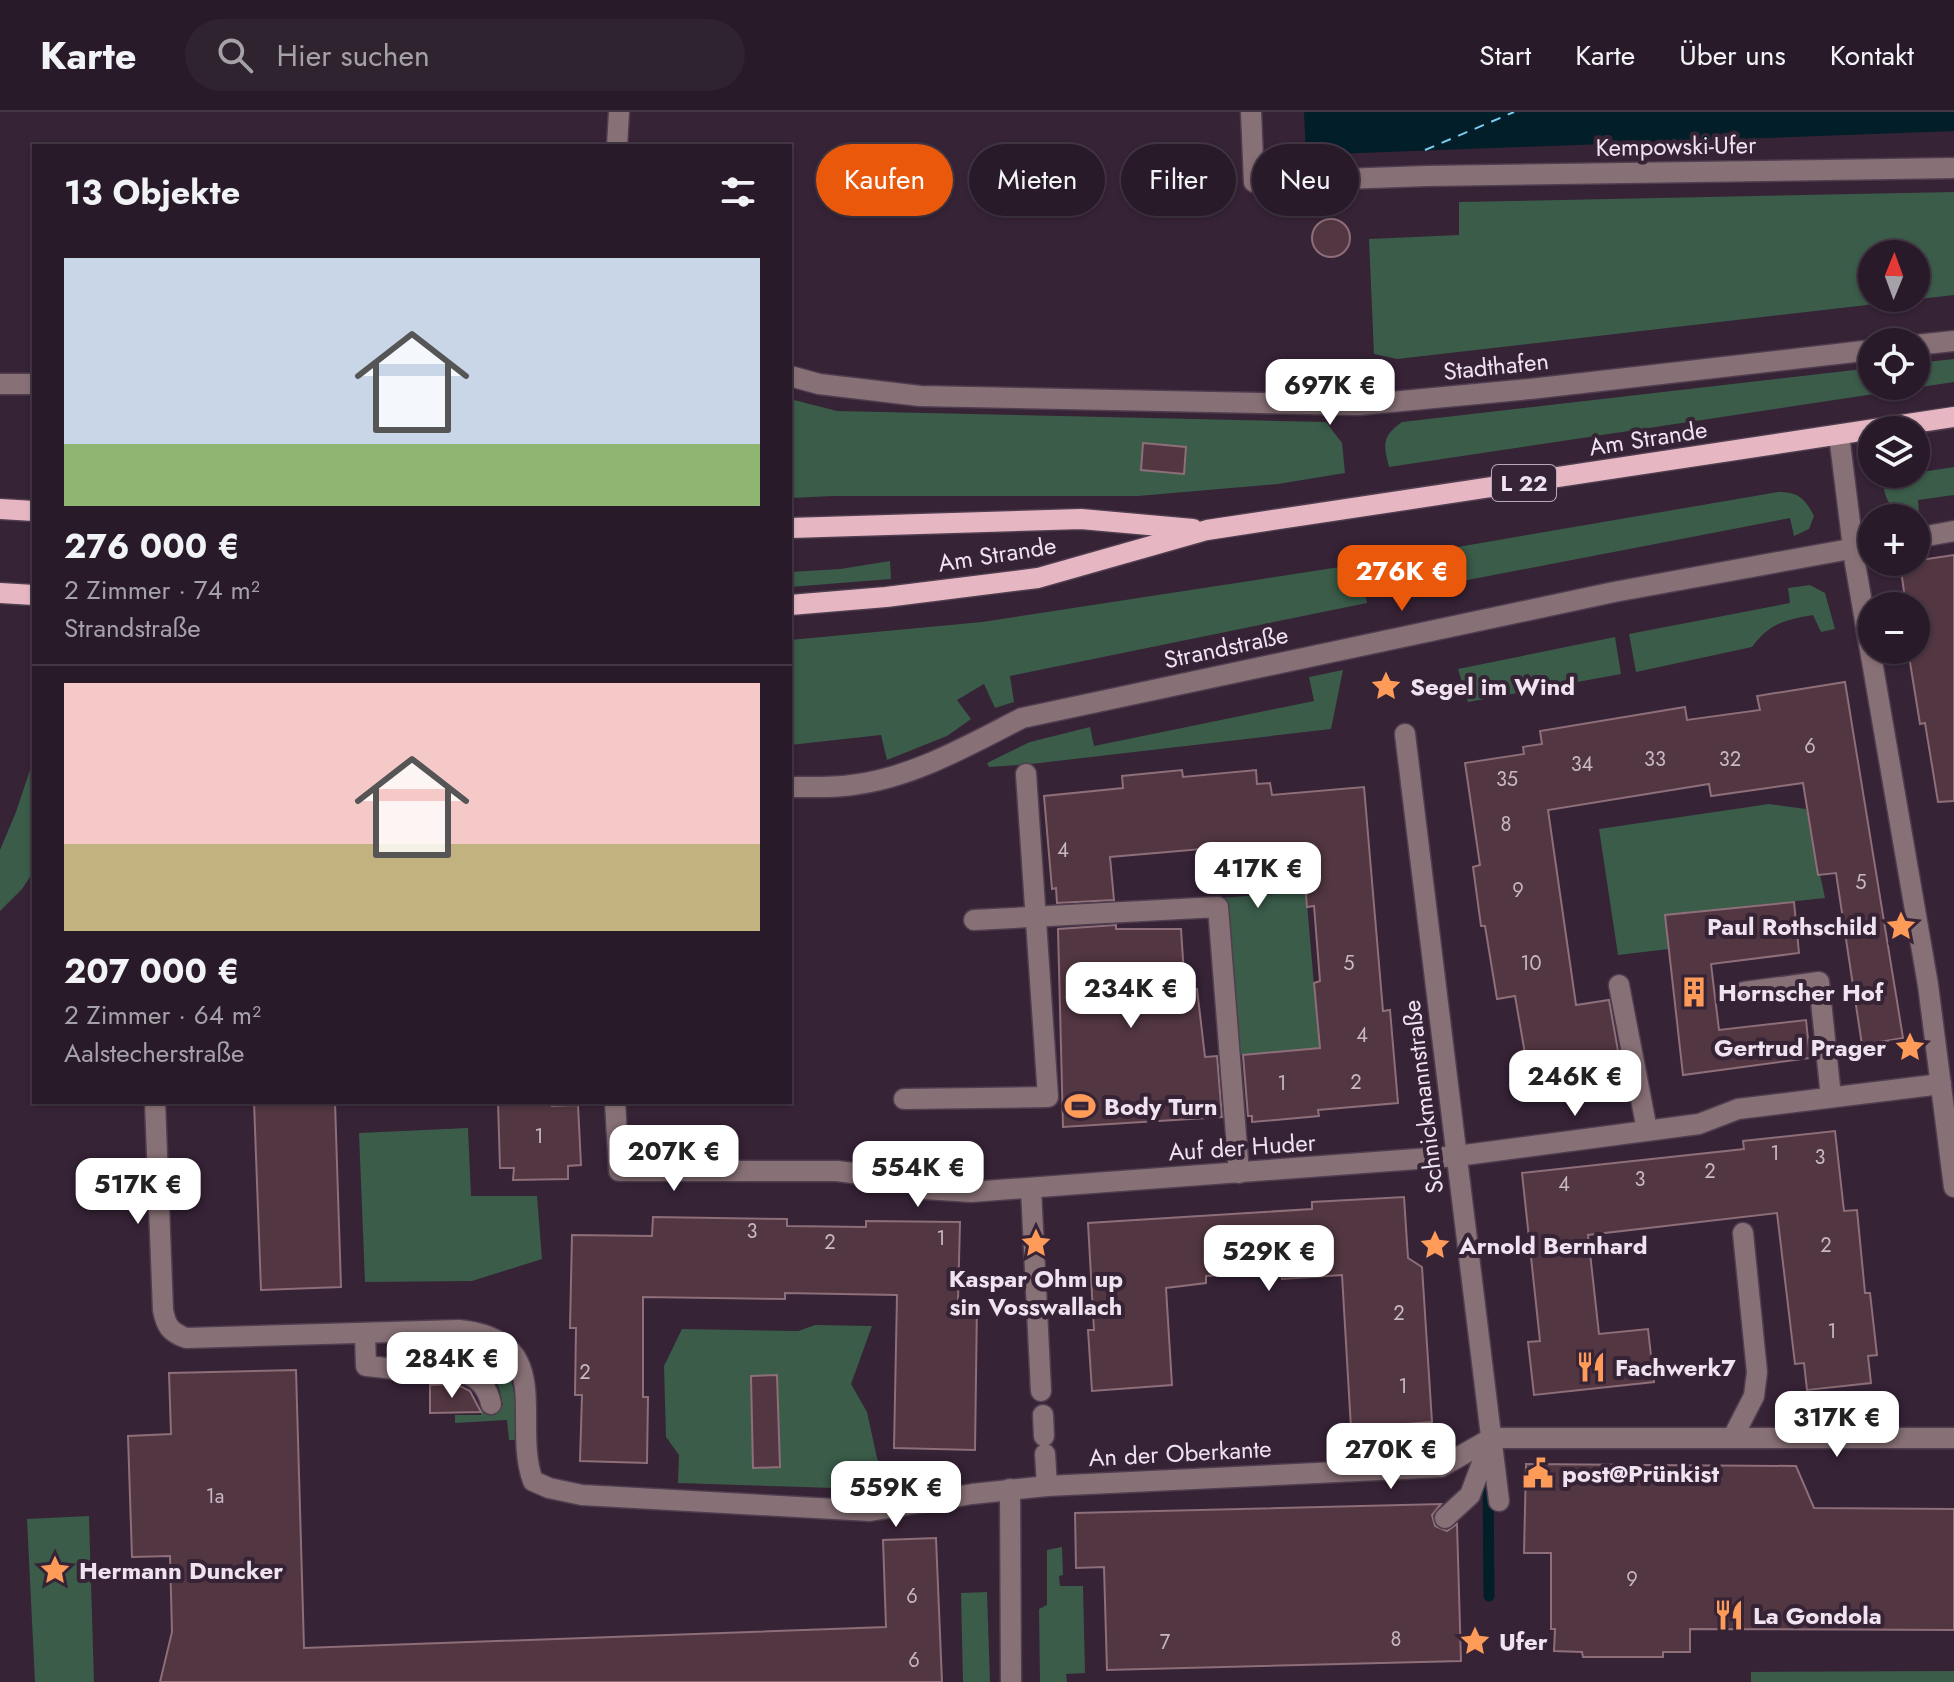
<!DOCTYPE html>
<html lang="de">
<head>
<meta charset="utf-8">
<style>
	:root { --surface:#281a28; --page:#302330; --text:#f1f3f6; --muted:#a5a1a8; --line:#443845; --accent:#ea580c }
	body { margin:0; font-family:Jost,sans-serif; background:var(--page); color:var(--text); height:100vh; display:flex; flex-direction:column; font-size:30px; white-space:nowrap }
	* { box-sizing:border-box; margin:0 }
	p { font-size:26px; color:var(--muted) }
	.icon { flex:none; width:44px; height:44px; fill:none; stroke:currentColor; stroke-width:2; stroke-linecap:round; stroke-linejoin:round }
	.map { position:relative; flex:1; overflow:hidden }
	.sheet { position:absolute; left:32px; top:32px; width:760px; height:960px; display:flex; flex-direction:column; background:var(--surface); border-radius:0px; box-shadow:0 2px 6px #0004,0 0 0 2px var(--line) }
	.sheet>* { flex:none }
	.guide { position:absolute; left:816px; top:32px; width:760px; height:72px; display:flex; gap:16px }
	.needle { width:52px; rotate:1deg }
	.tools { position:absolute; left:1858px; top:128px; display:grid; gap:16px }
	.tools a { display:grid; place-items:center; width:72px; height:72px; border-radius:50%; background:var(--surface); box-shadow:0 2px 6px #0004,0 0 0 2px var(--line); font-size:40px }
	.price { position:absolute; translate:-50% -68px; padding:0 18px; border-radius:16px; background:#fff; color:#222; font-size:26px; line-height:52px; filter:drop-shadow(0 2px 4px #0008) }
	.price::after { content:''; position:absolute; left:50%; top:48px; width:24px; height:18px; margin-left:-12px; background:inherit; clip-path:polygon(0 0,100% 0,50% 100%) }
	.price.on { background:var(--accent); color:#fff }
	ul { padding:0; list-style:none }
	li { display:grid; align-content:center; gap:16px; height:424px; padding:0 32px }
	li+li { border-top:2px solid var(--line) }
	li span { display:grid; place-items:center; height:248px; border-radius:0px; color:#555 }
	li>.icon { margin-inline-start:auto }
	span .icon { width:144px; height:144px; fill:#fffc; stroke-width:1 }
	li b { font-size:34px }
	h2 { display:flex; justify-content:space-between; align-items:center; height:96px; padding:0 32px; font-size:34px }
	.tag { padding:0 28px; border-radius:36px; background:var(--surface); box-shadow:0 2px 6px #0004,0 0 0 2px var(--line); font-size:28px; line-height:72px }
	.tag.on { background:var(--accent); color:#fff }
	header { display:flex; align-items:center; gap:48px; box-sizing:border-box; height:112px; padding:0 40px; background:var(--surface); border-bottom:2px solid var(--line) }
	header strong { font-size:38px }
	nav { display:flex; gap:44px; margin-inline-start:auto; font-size:28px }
	.search { width:560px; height:72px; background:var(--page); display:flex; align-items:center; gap:20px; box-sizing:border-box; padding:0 28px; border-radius:44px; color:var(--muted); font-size:30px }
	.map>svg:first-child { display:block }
	.green { fill:#3a5c49; fill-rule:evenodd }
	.water { fill:#021e29 }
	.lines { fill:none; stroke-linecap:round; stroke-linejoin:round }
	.stream { stroke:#021e29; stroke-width:11 }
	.ferry { stroke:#7accf2; stroke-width:2; stroke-dasharray:10 8; stroke-linecap:butt }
	.building { fill:#523641; stroke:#8d6e79; stroke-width:2 }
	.minor-casing { stroke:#503e50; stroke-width:23 }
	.major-casing { stroke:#503e50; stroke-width:23 }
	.minor { stroke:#887176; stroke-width:20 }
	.major { stroke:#e6b7c2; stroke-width:20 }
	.labels { text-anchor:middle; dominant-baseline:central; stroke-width:8; stroke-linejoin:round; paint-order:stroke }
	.number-label { font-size:20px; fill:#c8b8c4 }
	.shield { fill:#362336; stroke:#b8a9b8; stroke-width:2 }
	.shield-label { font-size:22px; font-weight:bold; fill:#efe3ef }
	.street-label { font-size:24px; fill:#efe3ef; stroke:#362336 }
	.poi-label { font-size:24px; font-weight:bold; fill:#efe3ef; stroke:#362336; text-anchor:start }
</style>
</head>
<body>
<header>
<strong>Karte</strong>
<div class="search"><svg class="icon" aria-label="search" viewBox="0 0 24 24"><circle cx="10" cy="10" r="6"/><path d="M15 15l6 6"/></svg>Hier suchen</div>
<nav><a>Start</a><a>Karte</a><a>Über uns</a><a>Kontakt</a></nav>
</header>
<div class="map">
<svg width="1954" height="1570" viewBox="0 0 1954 1570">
	<rect width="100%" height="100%" fill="#362336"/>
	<g class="green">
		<path d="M 1954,80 L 1954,183 L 1397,247 L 1374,242 L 1369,127 L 1459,123 L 1459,90 ZM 1872,142 L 1916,142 L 1916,186 L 1872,186 Z"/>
		<path d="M 1954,247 L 1954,270 L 1389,355 C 1383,332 1382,324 1402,310 L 1872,256 L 1872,274 L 1916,274 L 1916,251 Z"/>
		<polygon points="790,287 837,299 1326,310 1342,331 1345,361 1278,372 1138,384 834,384 790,386"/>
		<path d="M 1954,355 L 1954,383 L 1918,388 L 1919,401 C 1899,402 1887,397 1884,376 L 1896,364 Z"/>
		<path d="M 1778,380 C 1798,380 1805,386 1814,404 L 1809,417 L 1794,424 L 1790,406 L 1421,477 L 1417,442 Z"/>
		<polygon points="890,449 891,467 790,475 790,460 840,457"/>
		<polygon points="1359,452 1367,491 1010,564 1014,590 995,596 984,572 957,588 971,607 947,624 887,648 881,623 790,633 790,528 982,510"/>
		<path d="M 1810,473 L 1825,481 L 1835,517 L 1821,520 L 1813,503 C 1785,508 1770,511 1752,535 L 1636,560 L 1629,522 L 1790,491 L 1788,476 Z"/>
		<polygon points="1615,525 1621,562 1468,590 1458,557"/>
		<polygon points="1343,558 1331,617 1031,652 989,655 987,651 1030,630 1090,615 1094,634 1314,589 1309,565"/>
		<polygon points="34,646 34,759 22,777 0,799 0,738 16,700"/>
		<polygon points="1769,692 1806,697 1825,786 1665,803 1669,837 1618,843 1599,717"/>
		<polygon points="1306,780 1315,885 1334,949 1261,942 1229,943 1218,786"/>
		<polygon points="468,1016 471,1084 537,1084 542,1147 472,1169 365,1170 359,1021"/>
		<polygon points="815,1213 872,1214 851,1272 867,1300 877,1346 896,1378 678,1371 679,1343 666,1325 664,1254 682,1217 798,1219"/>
		<path d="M 456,1228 C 518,1242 515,1274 517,1328 L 509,1328 L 507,1308 L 455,1311 L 455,1303 L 481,1303 L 481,1295 L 503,1293 C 501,1286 500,1274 495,1268 C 474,1236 431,1245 398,1246 L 398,1234 L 404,1229 Z"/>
		<polygon points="89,1404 94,1570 35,1570 27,1407"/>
		<polygon points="1062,1435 1063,1463 1059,1464 1060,1474 1083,1474 1085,1561 1066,1562 1067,1570 1040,1570 1039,1497 1047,1493 1047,1438"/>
		<polygon points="987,1480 990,1570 963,1570 961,1481"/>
		<polygon points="1954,1559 1954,1570 1751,1570 1751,1560"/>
	</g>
	<polygon class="water" points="1304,0 1954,0 1954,19 1306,43"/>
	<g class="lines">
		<polyline class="stream" points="1488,1369 1489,1484"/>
		<polyline class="ferry" points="1425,38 1514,0"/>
	</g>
	<g class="building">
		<circle cx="1331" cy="126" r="19"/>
		<polygon points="1143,331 1186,335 1184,362 1141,358"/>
		<polygon points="1954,443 1954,689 1938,690 1925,611 1920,612 1908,538 1916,538 1916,494 1906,494 1900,451"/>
		<polygon points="1845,570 1903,926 1862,933 1836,761 1818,763 1803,671 1711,684 1709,672 1548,698 1576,893 1609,888 1620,950 1529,965 1515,884 1497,887 1485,814 1481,814 1473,755 1480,753 1465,651 1524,642 1523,635 1542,632 1540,619 1685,595 1687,608 1760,598 1757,584"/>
		<polygon points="1182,658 1183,665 1256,658 1257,672 1270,671 1272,683 1364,675 1383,899 1390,898 1398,991 1318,998 1319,1004 1252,1010 1252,1004 1248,1004 1243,943 1320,936 1314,871 1320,869 1314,794 1307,795 1303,741 1277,743 1277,737 1203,743 1202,737 1110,745 1114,788 1057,791 1056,776 1052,777 1044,684 1123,676 1122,664"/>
		<polygon points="1794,790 1799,841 1711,852 1719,918 1806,908 1810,946 1683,963 1665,803"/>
		<polygon points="1116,813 1116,817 1181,817 1185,878 1197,877 1205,945 1217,944 1222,1005 1063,1015 1058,817"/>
		<polygon points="254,990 335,990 341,1175 261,1178"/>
		<polygon points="498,990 552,990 552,994 578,993 581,1053 568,1054 568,1067 513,1068 514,1056 500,1056"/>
		<polygon points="1835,1019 1844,1099 1857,1098 1865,1181 1870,1181 1877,1243 1868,1244 1871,1271 1807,1278 1804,1251 1795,1252 1777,1101 1588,1123 1599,1222 1648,1217 1654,1270 1534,1283 1528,1230 1540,1229 1522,1061 1744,1037 1743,1029"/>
		<polygon points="1404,1085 1408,1146 1422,1155 1432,1310 1351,1316 1342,1163 1282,1167 1281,1160 1206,1164 1206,1171 1166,1176 1172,1273 1092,1279 1088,1218 1094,1218 1088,1111 1312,1097 1312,1090"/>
		<polygon points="653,1105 787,1107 787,1114 866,1115 866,1109 960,1110 958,1190 977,1191 975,1338 894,1336 897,1183 785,1181 785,1187 643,1185 643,1285 648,1285 647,1351 580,1349 582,1283 575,1283 576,1216 570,1216 572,1123 652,1124"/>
		<polygon points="296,1258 304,1536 886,1515 883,1428 936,1426 942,1570 160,1570 172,1520 170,1444 132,1445 128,1324 171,1322 169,1261"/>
		<polygon points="777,1263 780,1355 753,1356 751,1264"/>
		<polygon points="456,1272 470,1279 481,1300 430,1301 430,1273"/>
		<polygon points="1526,1352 1796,1354 1814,1396 1954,1397 1954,1518 1690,1517 1690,1540 1663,1540 1663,1545 1583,1545 1582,1540 1554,1539 1555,1517 1551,1517 1551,1441 1524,1441"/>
		<polygon points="1441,1392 1432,1403 1435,1414 1447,1419 1457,1412 1461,1549 1107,1558 1104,1455 1076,1456 1075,1401"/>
	</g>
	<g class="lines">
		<g class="minor-casing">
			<g id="minor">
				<polyline points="1251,0 1254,70 1427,64 1954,56"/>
				<polyline points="617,34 619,0"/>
				<polyline points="1916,233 1954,229"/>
				<polyline points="790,264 819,272 920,284 1359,293 1530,277 1872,238"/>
				<polyline points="0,272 34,272"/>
				<polyline points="1839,323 1855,451 1928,873 1954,1075"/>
				<polyline points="1916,426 1954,419"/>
				<polyline points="1405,622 1499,1389"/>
				<path d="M 790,675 C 810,675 831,676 852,673 C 912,666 969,633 1022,606 L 1614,480 L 1872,433"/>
				<polyline points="974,808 1218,795 1239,1061"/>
				<polyline points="1619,873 1647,1018"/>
				<polyline points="1744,880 1819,870 1831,985"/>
				<polyline points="904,987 1048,985 1026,662"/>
				<path d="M 155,990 L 163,1198 C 166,1214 170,1220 186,1226 L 459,1218 C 558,1228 511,1310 533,1369 L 549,1376 L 582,1383 L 870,1399 L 972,1382 L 1047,1374 L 1441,1355 L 1492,1326 L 1954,1326"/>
				<polyline points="615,990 619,1059 837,1059 907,1068 925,1077 971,1080 1457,1044 1699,1012 1738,997 1941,972"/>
				<polyline points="1031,1077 1041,1279"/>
				<path d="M 365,1222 L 366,1254 C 379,1255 392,1257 405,1258 C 438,1259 482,1249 491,1292"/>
				<polyline points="1043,1303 1044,1324"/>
				<polyline points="1733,1325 1754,1284 1757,1260 1743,1121"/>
				<polyline points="1045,1342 1047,1374"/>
				<polyline points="1010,1377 1011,1570"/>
				<polyline points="1445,1406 1470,1383 1490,1330"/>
			</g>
		</g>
		<g class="major-casing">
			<g id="major">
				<polyline points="0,397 34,399"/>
				<polyline points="790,416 1081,407 1193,417"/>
				<polyline points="0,481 34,483"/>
				<polyline points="790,493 886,485 1038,466 1207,418 1954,305"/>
			</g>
		</g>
		<use href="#minor" class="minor"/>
		<use href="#major" class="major"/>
	</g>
	<defs>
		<g id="sight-bare" transform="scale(2.4)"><path d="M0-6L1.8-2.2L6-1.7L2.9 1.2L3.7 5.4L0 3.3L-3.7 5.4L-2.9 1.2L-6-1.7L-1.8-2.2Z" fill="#fe9b59" stroke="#362336" stroke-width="2.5" paint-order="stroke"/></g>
		<g id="building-bare" transform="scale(2.4)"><path d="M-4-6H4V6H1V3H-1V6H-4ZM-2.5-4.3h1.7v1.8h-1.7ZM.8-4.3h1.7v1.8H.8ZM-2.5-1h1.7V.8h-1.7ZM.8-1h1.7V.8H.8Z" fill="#fe9b59" stroke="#362336" stroke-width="2.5" paint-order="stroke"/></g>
		<g id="stadium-bare" transform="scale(2.4)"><path d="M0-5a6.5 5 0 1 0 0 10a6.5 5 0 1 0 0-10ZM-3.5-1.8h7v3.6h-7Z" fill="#fe9b59" stroke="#362336" stroke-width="2.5" paint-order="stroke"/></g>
		<g id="restaurant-bare" transform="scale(2.4)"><path d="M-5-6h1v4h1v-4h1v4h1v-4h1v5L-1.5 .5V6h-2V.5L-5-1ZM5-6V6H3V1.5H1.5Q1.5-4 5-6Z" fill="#fe9b59" stroke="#362336" stroke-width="2.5" paint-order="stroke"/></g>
		<g id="civic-bare" transform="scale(2.4)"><path d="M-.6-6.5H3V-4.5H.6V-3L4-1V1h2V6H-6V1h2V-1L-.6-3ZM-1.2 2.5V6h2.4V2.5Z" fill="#fe9b59" stroke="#362336" stroke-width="2.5" paint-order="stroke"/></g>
	</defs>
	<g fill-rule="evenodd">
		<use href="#sight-bare" x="1386" y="574"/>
		<use href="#sight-bare" x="1901" y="814"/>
		<use href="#building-bare" x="1694" y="880"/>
		<use href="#sight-bare" x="1910" y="935"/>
		<use href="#stadium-bare" x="1080" y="994"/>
		<use href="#sight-bare" x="1036" y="1131"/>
		<use href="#sight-bare" x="1435" y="1133"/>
		<use href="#restaurant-bare" x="1591" y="1255"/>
		<use href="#civic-bare" x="1538" y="1361"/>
		<use href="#sight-bare" x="55" y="1458"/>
		<use href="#restaurant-bare" x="1729" y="1503"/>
		<use href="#sight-bare" x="1475" y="1529"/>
	</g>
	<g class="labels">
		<g class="number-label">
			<text x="1810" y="634">6</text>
			<text x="1655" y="647">33</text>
			<text x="1730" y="647">32</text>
			<text x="1582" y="652">34</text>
			<text x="1507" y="667">35</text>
			<text x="1506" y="712">8</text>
			<text x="1063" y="738">4</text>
			<text x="1861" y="770">5</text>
			<text x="1518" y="778">9</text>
			<text x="1349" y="851">5</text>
			<text x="1531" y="851">10</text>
			<text x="1362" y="923">4</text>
			<text x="1356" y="970">2</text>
			<text x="1282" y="971">1</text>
			<text x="539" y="1024">1</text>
			<text x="1775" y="1041">1</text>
			<text x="1820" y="1045">3</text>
			<text x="1710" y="1059">2</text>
			<text x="1640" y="1067">3</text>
			<text x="1564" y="1072">4</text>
			<text x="752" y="1119">3</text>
			<text x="941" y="1126">1</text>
			<text x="830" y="1130">2</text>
			<text x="1826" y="1133">2</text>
			<text x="1399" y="1201">2</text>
			<text x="1832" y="1219">1</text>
			<text x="585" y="1260">2</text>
			<text x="1403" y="1274">1</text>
			<text x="215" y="1384">1a</text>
			<text x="1632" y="1467">9</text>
			<text x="912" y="1484">6</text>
			<text x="1396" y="1527">8</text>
			<text x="1165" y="1530">7</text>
			<text x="914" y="1548">6</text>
		</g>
		<rect class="shield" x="1492" y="353" width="64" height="36" rx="6"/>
		<g class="shield-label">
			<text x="1524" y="371">L 22</text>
		</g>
		<g class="street-label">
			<text transform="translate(1676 34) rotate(-1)">Kempowski-Ufer</text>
			<text transform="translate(1496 254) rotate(-6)">Stadthafen</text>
			<text transform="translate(1648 326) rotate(-9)">Am Strande</text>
			<text transform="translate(997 442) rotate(-9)">Am Strande</text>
			<text transform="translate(1226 535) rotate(-12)">Strandstraße</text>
			<text transform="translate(1423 985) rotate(-97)">Schnickmannstraße</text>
			<text transform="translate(1242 1035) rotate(-4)">Auf der Huder</text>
			<text transform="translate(1180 1341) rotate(-3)">An der Oberkante</text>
		</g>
		<g class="poi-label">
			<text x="1410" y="574">Segel im Wind</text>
			<text x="1877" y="814" text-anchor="end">Paul Rothschild</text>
			<text x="1718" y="880">Hornscher Hof</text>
			<text x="1886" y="935" text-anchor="end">Gertrud Prager</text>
			<text x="1104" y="994">Body Turn</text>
			<text x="1459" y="1133">Arnold Bernhard</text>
			<text x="1036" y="1166" text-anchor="middle">Kaspar Ohm up<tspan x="1036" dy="28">sin Vosswallach</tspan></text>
			<text x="1615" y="1255">Fachwerk7</text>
			<text x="1562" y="1361">post@Prünkist</text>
			<text x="79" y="1458">Hermann Duncker</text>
			<text x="1753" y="1503">La Gondola</text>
			<text x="1499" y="1529">Ufer</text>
		</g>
	</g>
</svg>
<div class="tools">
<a><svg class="needle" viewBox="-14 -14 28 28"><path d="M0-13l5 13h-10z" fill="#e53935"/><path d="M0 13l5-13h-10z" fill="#a5a1a8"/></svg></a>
<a><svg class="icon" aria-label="locate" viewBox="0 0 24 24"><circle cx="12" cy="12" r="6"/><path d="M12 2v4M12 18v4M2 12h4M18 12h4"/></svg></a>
<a><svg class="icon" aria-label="layers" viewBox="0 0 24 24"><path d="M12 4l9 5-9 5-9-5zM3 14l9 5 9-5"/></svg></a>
<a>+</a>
<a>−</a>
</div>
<b class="price" style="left:1330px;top:315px">697K €</b>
<b class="price on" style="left:1402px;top:501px">276K €</b>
<b class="price" style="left:1258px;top:798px">417K €</b>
<b class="price" style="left:1131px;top:918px">234K €</b>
<b class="price" style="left:1575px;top:1006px">246K €</b>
<b class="price" style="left:674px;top:1081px">207K €</b>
<b class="price" style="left:918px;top:1097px">554K €</b>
<b class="price" style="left:138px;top:1114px">517K €</b>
<b class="price" style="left:1269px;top:1181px">529K €</b>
<b class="price" style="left:452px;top:1288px">284K €</b>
<b class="price" style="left:1837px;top:1347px">317K €</b>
<b class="price" style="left:1391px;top:1379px">270K €</b>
<b class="price" style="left:896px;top:1417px">559K €</b>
<div class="guide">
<a class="tag on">Kaufen</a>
<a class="tag">Mieten</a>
<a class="tag">Filter</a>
<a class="tag">Neu</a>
</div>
<section class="sheet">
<h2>13 Objekte<svg class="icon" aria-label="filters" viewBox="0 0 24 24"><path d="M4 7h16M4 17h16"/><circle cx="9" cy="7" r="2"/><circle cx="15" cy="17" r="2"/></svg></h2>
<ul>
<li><span style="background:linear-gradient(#c9d6e8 75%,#8fb573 0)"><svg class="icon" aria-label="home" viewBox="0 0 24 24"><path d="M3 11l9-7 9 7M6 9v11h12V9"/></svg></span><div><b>276 000 €</b><p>2 Zimmer · 74 m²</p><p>Strandstraße</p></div></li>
<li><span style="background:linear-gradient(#f6c9c9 65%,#c2b280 0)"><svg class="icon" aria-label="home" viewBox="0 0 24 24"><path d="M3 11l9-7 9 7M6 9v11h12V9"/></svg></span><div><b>207 000 €</b><p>2 Zimmer · 64 m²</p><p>Aalstecherstraße</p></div></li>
</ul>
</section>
</div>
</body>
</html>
